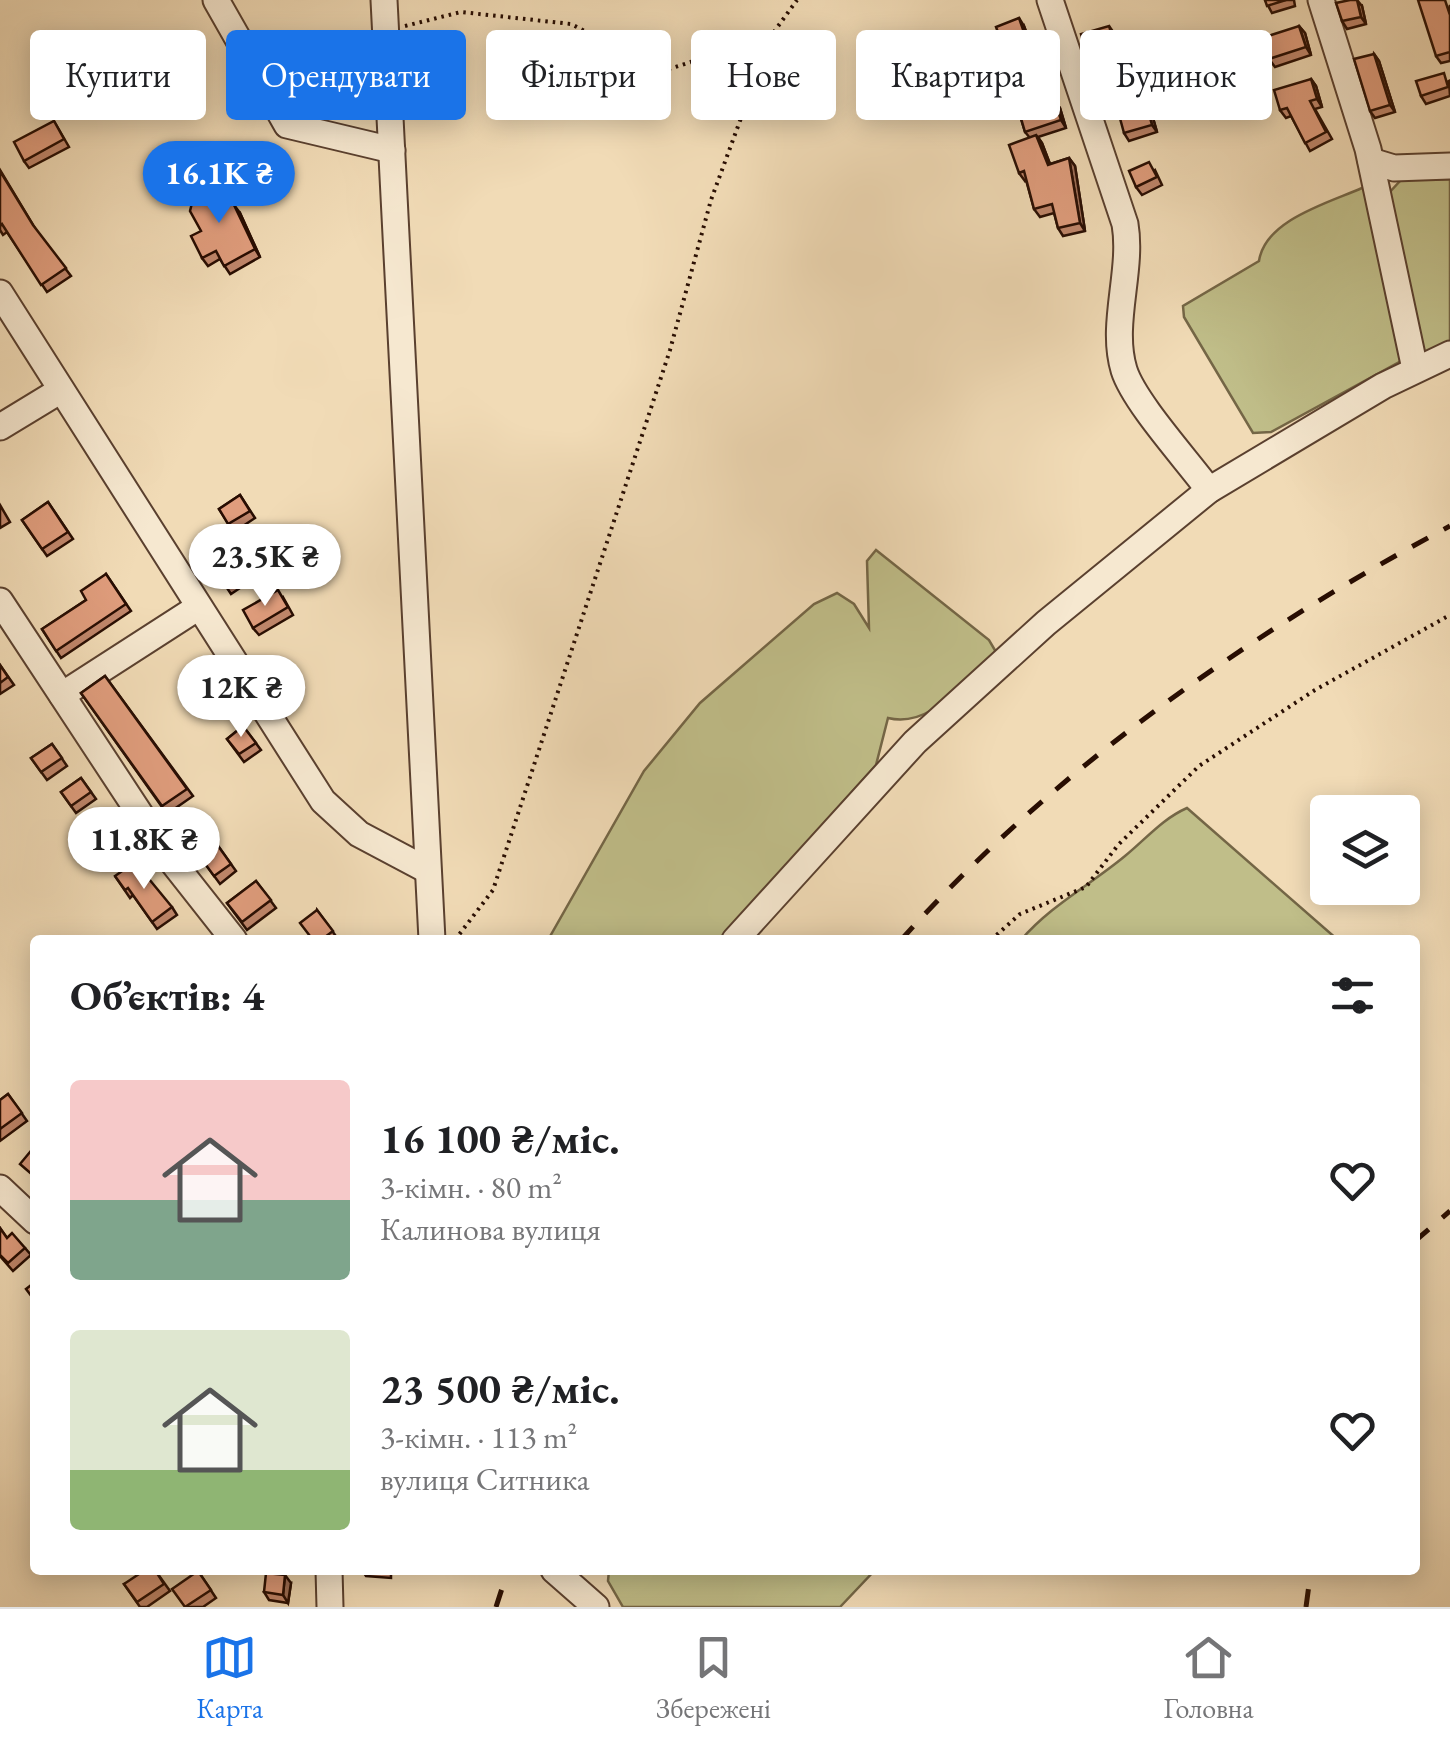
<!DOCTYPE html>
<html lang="uk">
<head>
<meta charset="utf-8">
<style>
	:root { --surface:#fff; --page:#f6f6f6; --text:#202124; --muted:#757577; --line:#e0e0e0; --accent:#1a73e8 }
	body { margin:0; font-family:"EB Garamond",serif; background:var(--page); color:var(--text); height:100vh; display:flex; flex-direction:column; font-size:38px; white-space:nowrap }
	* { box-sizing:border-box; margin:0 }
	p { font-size:32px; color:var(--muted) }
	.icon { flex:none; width:55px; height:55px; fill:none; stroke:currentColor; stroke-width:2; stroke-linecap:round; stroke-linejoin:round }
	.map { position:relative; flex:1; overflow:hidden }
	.drawer { position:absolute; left:30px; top:935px; width:1390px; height:640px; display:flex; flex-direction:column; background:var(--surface); border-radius:10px; box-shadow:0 5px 25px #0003 }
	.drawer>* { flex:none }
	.hud { position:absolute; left:30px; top:30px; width:1390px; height:90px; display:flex; gap:20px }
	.fabs { position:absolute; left:1310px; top:795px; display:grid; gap:20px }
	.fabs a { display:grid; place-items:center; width:110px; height:110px; border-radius:10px; background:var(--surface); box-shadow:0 5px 25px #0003; font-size:50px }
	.price { position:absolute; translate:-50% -85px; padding:0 22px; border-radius:35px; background:#fff; color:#222; font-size:32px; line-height:65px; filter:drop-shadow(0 2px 5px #0008) }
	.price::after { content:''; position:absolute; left:50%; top:60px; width:30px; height:22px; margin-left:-15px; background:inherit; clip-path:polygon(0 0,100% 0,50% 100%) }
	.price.active { background:var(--accent); color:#fff }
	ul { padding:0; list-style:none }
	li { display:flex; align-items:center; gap:30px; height:250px; padding:0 40px }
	li span { display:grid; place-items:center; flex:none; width:280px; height:200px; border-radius:10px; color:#555 }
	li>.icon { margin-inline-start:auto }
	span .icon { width:120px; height:120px; fill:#fffc; stroke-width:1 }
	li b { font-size:42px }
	h2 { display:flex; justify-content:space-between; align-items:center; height:120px; padding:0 40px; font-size:42px }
	.chip { padding:0 35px; border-radius:10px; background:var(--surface); box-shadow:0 5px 25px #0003; font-size:35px; line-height:90px }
	.chip.active { background:var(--accent); color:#fff }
	.dock { display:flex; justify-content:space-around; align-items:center; height:140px; border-top:2px solid var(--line); background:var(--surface); font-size:28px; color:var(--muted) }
	.dock a { display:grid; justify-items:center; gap:5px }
	.dock .active { color:var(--accent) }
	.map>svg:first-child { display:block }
	.green { fill:#c0be89; stroke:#746646; stroke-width:2.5 }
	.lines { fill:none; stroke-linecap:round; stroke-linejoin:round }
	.minor-casing { stroke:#5a402f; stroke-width:29 }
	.path { stroke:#280d02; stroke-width:4; stroke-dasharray:2.5 5; stroke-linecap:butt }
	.minor { stroke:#f6e8d0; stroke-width:25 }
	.rail { stroke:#280d02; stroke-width:5; stroke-dasharray:18 18; stroke-linecap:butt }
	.wall { fill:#c1876c; stroke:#280d02; stroke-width:2.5 }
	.shaded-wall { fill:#9d6e58; stroke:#280d02; stroke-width:2.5 }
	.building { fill:#e09d7d; stroke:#280d02; stroke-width:2.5 }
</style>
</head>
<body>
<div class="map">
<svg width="1450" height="1607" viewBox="0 0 1450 1607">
	<rect width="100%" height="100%" fill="#f1dbb6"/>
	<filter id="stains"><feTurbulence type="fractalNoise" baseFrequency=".002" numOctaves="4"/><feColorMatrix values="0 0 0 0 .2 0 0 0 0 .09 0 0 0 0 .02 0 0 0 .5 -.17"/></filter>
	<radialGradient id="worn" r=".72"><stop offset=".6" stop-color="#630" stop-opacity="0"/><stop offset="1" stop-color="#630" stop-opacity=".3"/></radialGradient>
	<g class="green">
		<polygon points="1450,179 1450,348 1424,356 1388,194 1401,180"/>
		<path d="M 1362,188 L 1369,191 L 1401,361 L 1271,432 L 1253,433 L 1184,317 L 1183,306 L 1259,261 C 1265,220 1328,203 1362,188 Z"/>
		<path d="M 876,550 L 989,640 L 996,652 L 988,662 C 958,687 929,728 888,718 L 876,765 L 720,940 L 548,940 L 644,771 L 700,703 L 814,604 L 837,593 L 854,604 L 869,628 L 867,561 Z"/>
		<path d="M 1187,808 L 1338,940 L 1021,940 C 1050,906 1090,885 1125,856 C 1146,839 1162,819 1187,808 Z"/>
		<polygon points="609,1570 875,1570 840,1607 623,1607 608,1581"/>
	</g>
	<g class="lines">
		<g class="minor-casing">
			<g id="minor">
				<polyline points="216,0 287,125 392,150"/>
				<polyline points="384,0 432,940"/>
				<path d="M 1050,0 L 1125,224 C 1133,271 1110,324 1124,370 C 1134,402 1187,460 1209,490"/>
				<polyline points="1321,0 1368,149 1415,369"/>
				<polyline points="1371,161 1394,168 1450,166"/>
				<polyline points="0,293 323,801 359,834 425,869"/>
				<polyline points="0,427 61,390"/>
				<polyline points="0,601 167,855 234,940"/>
				<polyline points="62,695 197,608"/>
				<polyline points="735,940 915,742 1046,623 1209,490 1383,386 1450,354"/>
				<polyline points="0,1188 35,1221"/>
				<polyline points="329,1570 330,1607"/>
				<polyline points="554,1570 596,1607"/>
			</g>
		</g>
		<g class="path">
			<polyline points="405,26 461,12 571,24 663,71 771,36 797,0"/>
			<polyline points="455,940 493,890 670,350 711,200 771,36"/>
			<polyline points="991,940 1020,914 1086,887 1118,845 1199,766 1315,690 1450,615"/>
		</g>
		<use href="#minor" class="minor"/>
		<g class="rail">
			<path d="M 901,940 C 1054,769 1249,633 1450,526"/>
			<polyline points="1415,1241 1450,1211"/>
			<polyline points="496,1607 508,1570"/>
			<polyline points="1306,1607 1311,1570"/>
		</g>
	</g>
	<g class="wall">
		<polygon points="1265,0 1294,0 1295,6 1272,13"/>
		<polygon points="1450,5 1450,61 1441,63 1436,56"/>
		<polygon points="1362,6 1366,24 1347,29 1342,21"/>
		<polygon points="1024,26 1031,45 1021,49 1037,106 1055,101 1060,108 1066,128 1038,137 1042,143 1050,164 1069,158 1075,166 1085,231 1063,236 1058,228 1054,213 1040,217 1034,209 1026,180 1025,181 1019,173 1030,138 1025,132 1013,93 999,97 994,89 1001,68"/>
		<polygon points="1299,26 1305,33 1311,55 1275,67 1269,59"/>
		<polygon points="1114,33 1122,58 1132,64 1138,86 1110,94 1105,86 1098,62 1092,63 1087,56"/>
		<polygon points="1374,54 1379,61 1395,112 1375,118 1370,111"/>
		<polygon points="1311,79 1316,86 1322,107 1315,109 1332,139 1310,151 1291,116 1286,118 1280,110"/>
		<polygon points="1449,81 1450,96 1426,104 1421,96"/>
		<polygon points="1151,111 1157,132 1129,141 1124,133"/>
		<polygon points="54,121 69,147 29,168 24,161"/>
		<polygon points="0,170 36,230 71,276 47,292 7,232 3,235 0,230"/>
		<polygon points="1155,170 1162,185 1142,195 1136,187"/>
		<polygon points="240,213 260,257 230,274 220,259 208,266 202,258"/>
		<polygon points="240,495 255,518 234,532 219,509"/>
		<polygon points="48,502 73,539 47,556 22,520"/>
		<polygon points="0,505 10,522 0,528"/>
		<polygon points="237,557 252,580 231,594 216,571"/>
		<polygon points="106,574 131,611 61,658 42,629 86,600"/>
		<polygon points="283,597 293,615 259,635 253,628"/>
		<polygon points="0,665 14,685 0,694"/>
		<polygon points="105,676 193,796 167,814 81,693"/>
		<polygon points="243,726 261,750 244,762 227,739"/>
		<polygon points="52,744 67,766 47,780 31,758"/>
		<polygon points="81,778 96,799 76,813 61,792"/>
		<polygon points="196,815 236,871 220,884 179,828"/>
		<polygon points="105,816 120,838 100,852 85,831"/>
		<polygon points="115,876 172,907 177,915 157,929 133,895 130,898"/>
		<polygon points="256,881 276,908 247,930 227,903"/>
		<polygon points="317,910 338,939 336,940 313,940"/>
		<polygon points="8,1094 27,1121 0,1141 0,1100"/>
		<polygon points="0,1228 7,1238 25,1248 31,1255 13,1271 0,1256"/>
		<polygon points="155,1570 170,1591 147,1607 140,1607 124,1584"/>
		<polygon points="362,1570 391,1570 391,1578 366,1576"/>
		<polygon points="198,1571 216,1598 203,1607 185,1607"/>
		<polygon points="291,1583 288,1603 269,1600 264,1592"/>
	</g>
	<g class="shaded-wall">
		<polygon points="1357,0 1362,6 1366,24 1361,17"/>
		<polygon points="1019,18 1024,26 1031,45 1026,38"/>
		<polygon points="1109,26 1114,33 1124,66 1119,59"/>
		<polygon points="1299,26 1305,33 1311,55 1306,47"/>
		<polygon points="1015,41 1021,49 1039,115 1034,107"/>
		<polygon points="1374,54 1379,61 1395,112 1390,105"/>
		<polygon points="1127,56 1132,64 1138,86 1133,78"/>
		<polygon points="1311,79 1316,86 1322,107 1317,99"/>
		<polygon points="1055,101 1060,108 1066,128 1061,120"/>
		<polygon points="1146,103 1151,111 1157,132 1152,125"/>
		<polygon points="1036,135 1042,143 1053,172 1048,165"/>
		<polygon points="1069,158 1075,166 1085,231 1080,223"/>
		<polygon points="234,205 240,213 260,257 255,249"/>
		<polygon points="285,1575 291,1583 288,1603 283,1595"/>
	</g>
	<g class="building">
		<polygon points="1265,0 1286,0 1267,6"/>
		<polygon points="1350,0 1357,0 1361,17 1342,21 1336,3"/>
		<polygon points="1418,0 1445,0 1450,15 1450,52 1436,56"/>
		<polygon points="1019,18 1026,38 1015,41 1034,107 1055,101 1061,120 1025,132 1013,91 1007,85 994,89 989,71 1001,68 996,53 1005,51 996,27"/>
		<polygon points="1109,26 1119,59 1127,56 1133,78 1105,86 1095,53 1087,56 1081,34"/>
		<polygon points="1299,26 1306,47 1269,59 1262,38"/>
		<polygon points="1374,54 1390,105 1370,111 1354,59"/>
		<polygon points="1444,73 1448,87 1421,96 1416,81"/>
		<polygon points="1311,79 1317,99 1310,101 1326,132 1305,143 1287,108 1280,110 1274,90"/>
		<polygon points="1146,103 1152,125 1124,133 1118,111"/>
		<polygon points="54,121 64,139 24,161 14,142"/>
		<polygon points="1036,135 1048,165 1069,158 1080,223 1058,228 1052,204 1034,209 1024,171 1019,173 1009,145"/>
		<polygon points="1149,162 1157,177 1136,187 1129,171"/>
		<polygon points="0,171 33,225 66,268 41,285 2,224 0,226"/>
		<polygon points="214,185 234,205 255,249 224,266 216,251 202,258 191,236 201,231 190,211 195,191"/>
		<polygon points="240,495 250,511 228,524 219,509"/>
		<polygon points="48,502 68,532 42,549 22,520"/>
		<polygon points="237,557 247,573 226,586 216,571"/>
		<polygon points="106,574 126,604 56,651 42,629 86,600 81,591"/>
		<polygon points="278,590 288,607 253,628 243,610"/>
		<polygon points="0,665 8,677 0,683"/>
		<polygon points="105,676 187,789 162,806 81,693"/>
		<polygon points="243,726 256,743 239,754 227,739"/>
		<polygon points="52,744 62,758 41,772 31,758"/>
		<polygon points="81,778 91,792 71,806 61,792"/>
		<polygon points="196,815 231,864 214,876 179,828"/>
		<polygon points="105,816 115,830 94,845 85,831"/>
		<polygon points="135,862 172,907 152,922 128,888 125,890 115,876"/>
		<polygon points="256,881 271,900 242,922 227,903"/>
		<polygon points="317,910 333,931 321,940 313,940 300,923"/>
		<polygon points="8,1094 22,1113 0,1129 0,1100"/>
		<polygon points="35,1146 35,1177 20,1164"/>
		<polygon points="0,1228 7,1238 12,1233 25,1248 8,1263 0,1255"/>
		<polygon points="35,1282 35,1301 26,1289"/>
		<polygon points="145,1570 155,1570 164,1584 137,1602 124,1584"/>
		<polygon points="198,1571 211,1590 185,1607 172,1589"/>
		<polygon points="266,1573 285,1575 283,1595 264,1592"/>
	</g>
	<rect width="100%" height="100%" filter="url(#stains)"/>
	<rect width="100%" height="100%" fill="url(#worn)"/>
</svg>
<div class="fabs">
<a><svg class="icon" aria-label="layers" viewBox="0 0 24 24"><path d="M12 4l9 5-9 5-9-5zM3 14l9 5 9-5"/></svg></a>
</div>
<b class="price active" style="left:219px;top:226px">16.1K ₴</b>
<b class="price" style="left:265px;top:609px">23.5K ₴</b>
<b class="price" style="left:241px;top:740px">12K ₴</b>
<b class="price" style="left:144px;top:892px">11.8K ₴</b>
<div class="hud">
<a class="chip">Купити</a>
<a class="chip active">Орендувати</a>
<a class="chip">Фільтри</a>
<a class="chip">Нове</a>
<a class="chip">Квартира</a>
<a class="chip">Будинок</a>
</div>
<section class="drawer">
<h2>Об’єктів: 4<svg class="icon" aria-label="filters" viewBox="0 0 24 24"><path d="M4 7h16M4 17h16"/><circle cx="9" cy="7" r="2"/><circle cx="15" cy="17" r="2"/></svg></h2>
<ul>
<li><span style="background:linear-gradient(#f6c9c9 60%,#7fa58c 0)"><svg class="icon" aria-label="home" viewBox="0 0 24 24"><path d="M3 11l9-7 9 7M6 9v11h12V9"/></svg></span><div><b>16 100 ₴/міс.</b><p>3-кімн. · 80 m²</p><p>Калинова вулиця</p></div><svg class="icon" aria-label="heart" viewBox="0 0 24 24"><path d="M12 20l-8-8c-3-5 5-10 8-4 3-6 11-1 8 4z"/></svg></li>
<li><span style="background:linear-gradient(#dfe7d0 70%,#8fb573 0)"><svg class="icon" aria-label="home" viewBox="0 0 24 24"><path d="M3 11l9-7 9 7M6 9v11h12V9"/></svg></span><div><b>23 500 ₴/міс.</b><p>3-кімн. · 113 m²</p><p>вулиця Ситника</p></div><svg class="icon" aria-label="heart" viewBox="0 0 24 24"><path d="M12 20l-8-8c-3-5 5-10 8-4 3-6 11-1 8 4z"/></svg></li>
</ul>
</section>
</div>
<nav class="dock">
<a class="active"><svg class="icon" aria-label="map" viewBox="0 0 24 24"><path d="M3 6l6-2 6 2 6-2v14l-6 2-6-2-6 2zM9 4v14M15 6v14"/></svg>Карта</a>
<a><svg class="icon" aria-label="saved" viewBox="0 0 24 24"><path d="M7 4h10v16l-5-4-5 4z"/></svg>Збережені</a>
<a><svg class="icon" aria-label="home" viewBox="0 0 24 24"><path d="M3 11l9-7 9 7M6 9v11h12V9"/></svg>Головна</a>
</nav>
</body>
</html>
